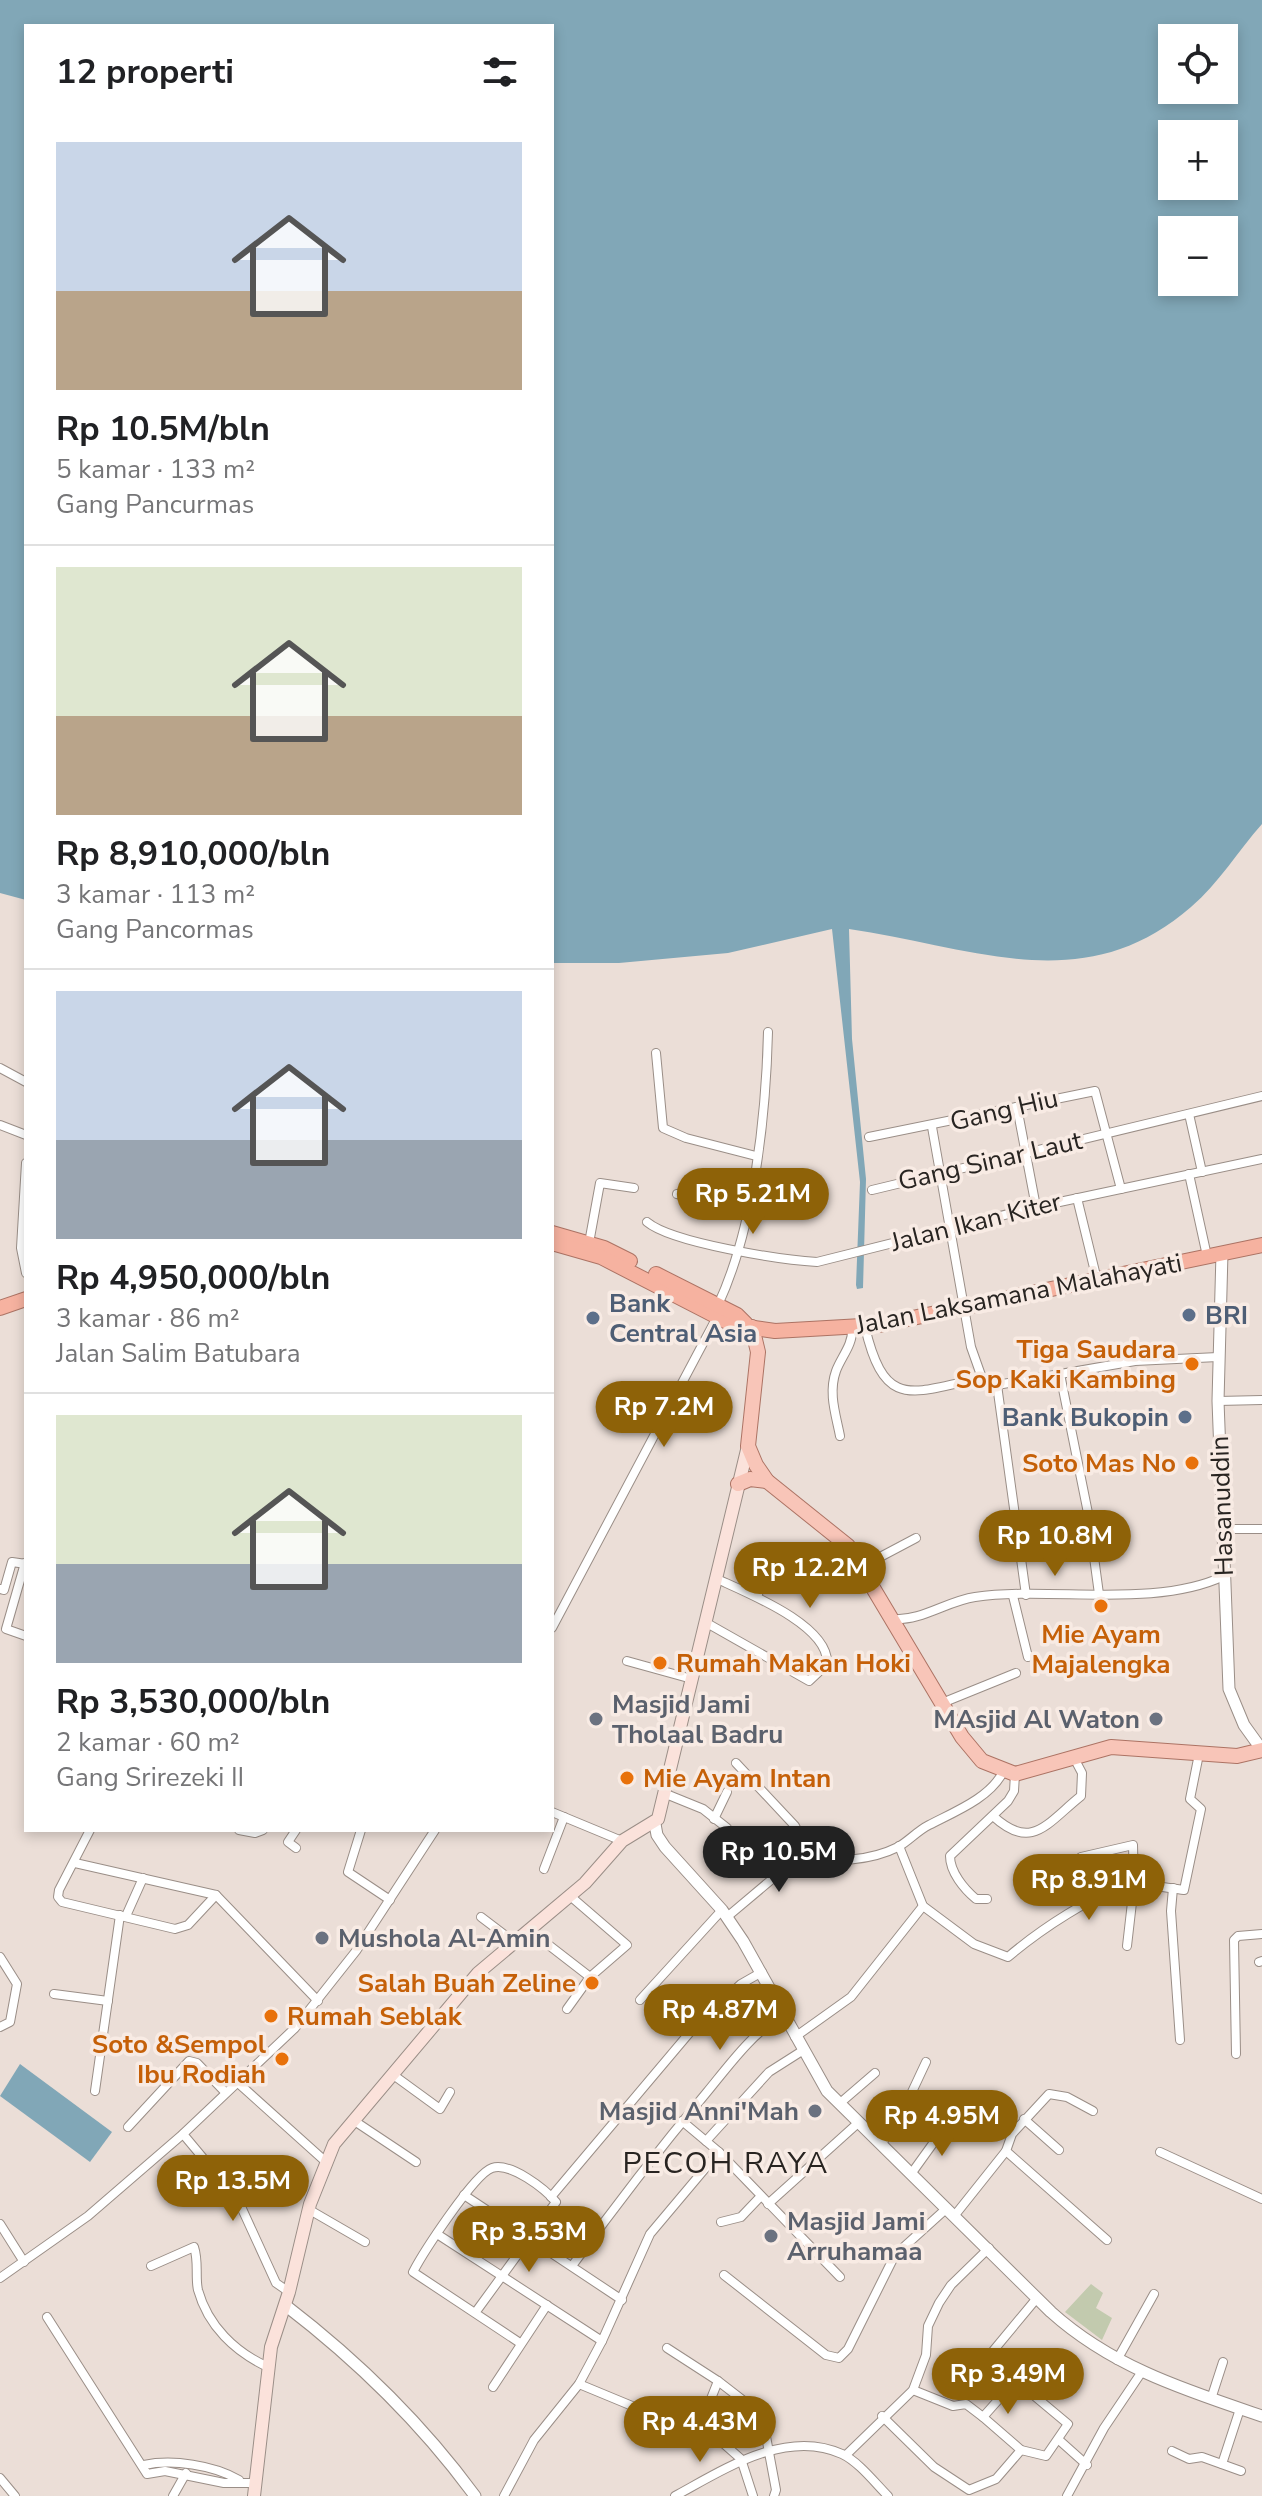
<!DOCTYPE html>
<html lang="id">
<head>
<meta charset="utf-8">
<style>
	:root { --surface:#fff; --page:#f2f2f2; --text:#202124; --muted:#757577; --line:#e0e0e0; --accent:#8e6208 }
	body { margin:0; font-family:"Nunito Sans",sans-serif; background:var(--page); color:var(--text); height:100vh; display:flex; flex-direction:column; font-size:30px; white-space:nowrap }
	* { box-sizing:border-box; margin:0 }
	p { font-size:26px; color:var(--muted) }
	.icon { flex:none; width:44px; height:44px; fill:none; stroke:currentColor; stroke-width:2; stroke-linecap:round; stroke-linejoin:round }
	.map { position:relative; flex:1; overflow:hidden }
	.sheet { position:absolute; left:24px; top:24px; width:530px; height:1808px; display:flex; flex-direction:column; background:var(--surface); border-radius:0px; box-shadow:0 4px 12px #0003 }
	.sheet>* { flex:none }
	.buttons { position:absolute; left:1158px; top:24px; display:grid; gap:16px }
	.buttons a { display:grid; place-items:center; width:80px; height:80px; border-radius:0px; background:var(--surface); box-shadow:0 4px 12px #0003; font-size:40px }
	.price { position:absolute; translate:-50% -68px; padding:0 18px; border-radius:28px; background:var(--accent); color:#fff; font-size:26px; line-height:52px; filter:drop-shadow(0 2px 4px #0008) }
	.price::after { content:''; position:absolute; left:50%; top:48px; width:24px; height:18px; margin-left:-12px; background:inherit; clip-path:polygon(0 0,100% 0,50% 100%) }
	.price.active { background:#222; color:#fff }
	ul { padding:0; list-style:none }
	li { display:grid; align-content:center; gap:16px; height:424px; padding:0 32px }
	li+li { border-top:2px solid var(--line) }
	li span { display:grid; place-items:center; height:248px; border-radius:0px; color:#555 }
	li>.icon { margin-inline-start:auto }
	span .icon { width:144px; height:144px; fill:#fffc; stroke-width:1 }
	li b { font-size:34px }
	h2 { display:flex; justify-content:space-between; align-items:center; height:96px; padding:0 32px; font-size:34px }
	.map>svg:first-child { display:block }
	.green { fill:#c2caae }
	.water { fill:#81a7b7; fill-rule:evenodd }
	.lines { fill:none; stroke-linecap:round; stroke-linejoin:round }
	.minor-casing { stroke:#9a8e87; stroke-width:10 }
	.tertiary-casing { stroke:#9a8e87; stroke-width:13 }
	.secondary-casing { stroke:#9a8e87; stroke-width:14 }
	.primary-casing { stroke:#ac7364; stroke-width:16 }
	.trunk-casing { stroke:#ac7364; stroke-width:16 }
	.minor { stroke:#fff; stroke-width:8 }
	.tertiary { stroke:#fff; stroke-width:11 }
	.secondary { stroke:#fbe2db; stroke-width:12 }
	.primary { stroke:#f8c5b8; stroke-width:14 }
	.trunk { stroke:#f6b2a0; stroke-width:14 }
	.service-dot { fill:#5c6f8a; stroke:#f8ebe4; stroke-width:3 }
	.food-dot { fill:#e8710a; stroke:#f8ebe4; stroke-width:3 }
	.worship-dot { fill:#6b7280; stroke:#f8ebe4; stroke-width:3 }
	.labels { text-anchor:middle; dominant-baseline:central; stroke-width:7; stroke-linejoin:round; paint-order:stroke }
	.street-label { font-size:26px; fill:#282421; stroke:#f8ebe4 }
	.service-label { font-size:26px; font-weight:bold; fill:#4e5e75; stroke:#f8ebe4; text-anchor:start }
	.food-label { font-size:26px; font-weight:bold; fill:#c56008; stroke:#f8ebe4; text-anchor:end }
	.worship-label { font-size:26px; font-weight:bold; fill:#5b616d; stroke:#f8ebe4; text-anchor:start }
	.quarter-label { font-size:30px; letter-spacing:2px; fill:#282421; stroke:#f8ebe4 }
</style>
</head>
<body>
<div class="map">
<svg width="1262" height="2496" viewBox="0 0 1262 2496">
	<rect width="100%" height="100%" fill="#ebded7"/>
	<polygon class="green" points="1091,2284 1103,2293 1096,2308 1112,2318 1102,2340 1065,2312"/>
	<g class="water">
		<path d="M 0,0 L 1262,0 L 1262,824 C 1238,851 1219,883 1191,907 C 1083,1001 971,946 849,929 L 852,1039 L 866,1179 L 863,1288 L 857,1289 L 856,1285 L 860,1182 L 832,929 L 728,953 L 619,963 L 552,963 L 552,26 L 26,26 L 26,900 L 0,893 ZM 1172,38 L 1224,38 L 1224,90 L 1172,90 ZM 1172,134 L 1224,134 L 1224,186 L 1172,186 ZM 1172,230 L 1224,230 L 1224,282 L 1172,282 Z"/>
		<polygon points="20,2064 112,2132 90,2162 0,2096"/>
	</g>
	<g class="lines">
		<g class="minor-casing">
			<g id="minor">
				<polyline points="656,1053 663,1128 686,1138 756,1156"/>
				<polyline points="0,1068 26,1082"/>
				<polyline points="1017,1107 1036,1207"/>
				<polyline points="1189,1114 1202,1172"/>
				<polyline points="0,1125 26,1135"/>
				<polyline points="932,1127 971,1347 982,1378 997,1385 1135,1361 1218,1357"/>
				<polyline points="869,1137 1095,1091 1121,1189"/>
				<polyline points="26,1163 21,1248 26,1273"/>
				<polyline points="1189,1174 1207,1256"/>
				<polyline points="872,1190 1262,1096"/>
				<polyline points="677,1194 748,1209"/>
				<polyline points="1077,1198 1097,1280"/>
				<path d="M 647,1222 C 672,1243 782,1260 817,1262 L 1036,1207 L 1262,1159"/>
				<polyline points="589,1243 600,1183 634,1188"/>
				<path d="M 718,1305 C 754,1228 766,1116 768,1032"/>
				<path d="M 865,1327 C 885,1412 912,1392 982,1378"/>
				<polyline points="1060,1374 1088,1513 1099,1594"/>
				<polyline points="997,1385 1026,1595"/>
				<polyline points="1218,1401 1262,1400"/>
				<path d="M 840,1436 C 836,1415 828,1393 836,1371 C 841,1357 853,1345 852,1329"/>
				<polyline points="1223,1529 1262,1529"/>
				<polyline points="25,1563 6,1629 26,1636"/>
				<polyline points="865,1570 882,1556 916,1538"/>
				<polyline points="0,1589 4,1590 12,1562 26,1564"/>
				<polyline points="1013,1596 1028,1657"/>
				<polyline points="757,1597 762,1583"/>
				<path d="M 893,1619 C 922,1621 947,1601 975,1597 C 1051,1586 1154,1609 1224,1576"/>
				<path d="M 705,1622 L 809,1681 L 827,1664 C 830,1625 745,1592 715,1578"/>
				<polyline points="552,1628 717,1317"/>
				<polyline points="627,1661 692,1679"/>
				<polyline points="942,1703 1016,1673"/>
				<path d="M 736,1763 L 795,1826 L 808,1852 C 832,1866 874,1859 898,1847 C 909,1841 917,1831 929,1825 C 954,1812 990,1798 1003,1772"/>
				<polyline points="666,1794 703,1809 727,1828"/>
				<polyline points="552,1812 622,1841"/>
				<path d="M 993,1816 C 1032,1852 1047,1823 1081,1796 L 1082,1773 L 1073,1756"/>
				<polyline points="714,1819 727,1792"/>
				<polyline points="90,1830 59,1890 58,1897 62,1902 175,1929 188,1925 216,1895"/>
				<polyline points="239,1830 255,1833 263,1830"/>
				<polyline points="361,1830 348,1872 390,1900"/>
				<path d="M 899,1846 L 923,1906 L 974,1944 L 1008,1957 C 1035,1934 1098,1889 1133,1886 C 1150,1884 1167,1888 1184,1890 L 1201,1809 L 1190,1799 L 1199,1754"/>
				<polyline points="296,1848 288,1842 296,1830"/>
				<polyline points="75,1863 216,1895 318,2001"/>
				<polyline points="544,1869 564,1817"/>
				<polyline points="1048,1885 1081,1857 1133,1845 1134,1885 1127,1946"/>
				<polyline points="1173,1888 1171,1911 1180,2040"/>
				<path d="M 987,1899 L 976,1899 C 964,1889 950,1872 950,1856 L 1008,1801 L 1014,1791 L 1015,1774"/>
				<polyline points="126,1916 143,1878"/>
				<polyline points="481,1917 514,1942"/>
				<polyline points="727,1917 771,1880 803,1865 812,1855"/>
				<polyline points="528,1929 590,1977"/>
				<polyline points="0,1957 17,1984 10,2022 0,2027"/>
				<polyline points="1259,1962 1262,1961"/>
				<polyline points="54,1994 108,2001"/>
				<polyline points="640,2000 722,1910"/>
				<polyline points="567,2009 590,1977 627,1945 569,1895"/>
				<polyline points="795,2037 851,1997 923,1906"/>
				<polyline points="1236,2054 1234,1940 1238,1936 1262,1934"/>
				<polyline points="392,2074 440,2109 450,2092"/>
				<polyline points="237,2082 326,2162"/>
				<polyline points="95,2091 120,1915"/>
				<polyline points="839,2104 875,2073"/>
				<polyline points="1024,2119 1059,2150"/>
				<polyline points="353,2120 416,2162"/>
				<polyline points="128,2127 189,2061 197,2063 225,2092"/>
				<polyline points="183,2134 238,2200 276,2283 289,2292"/>
				<polyline points="706,2141 769,2072 802,2051"/>
				<polyline points="881,2145 904,2109 926,2062"/>
				<polyline points="1006,2151 1107,2240"/>
				<polyline points="719,2152 840,2277"/>
				<polyline points="1160,2152 1262,2199"/>
				<polyline points="911,2174 947,2124"/>
				<polyline points="464,2195 622,2300"/>
				<polyline points="551,2197 691,2031 741,1984 762,1972"/>
				<polyline points="768,2204 858,2123"/>
				<polyline points="308,2209 365,2242"/>
				<polyline points="955,2215 1006,2151 1012,2134 1049,2094 1067,2097 1093,2111"/>
				<polyline points="721,2222 741,2217 761,2196"/>
				<polyline points="0,2224 24,2262"/>
				<polyline points="437,2234 602,2341"/>
				<path d="M 151,2266 L 194,2247 C 199,2262 195,2277 198,2290 C 208,2326 235,2352 268,2367"/>
				<path d="M 572,2266 C 615,2206 660,2148 707,2092 C 730,2064 753,2032 784,2014"/>
				<polyline points="724,2275 826,2355 839,2358 848,2349 895,2255 947,2208"/>
				<polyline points="0,2278 88,2216 183,2134 295,2028 356,1951 435,1830"/>
				<path d="M 475,2313 L 556,2202 C 545,2189 511,2162 492,2168 C 474,2174 423,2253 413,2272 L 520,2343"/>
				<polyline points="47,2317 147,2474 165,2471 224,2483 256,2483"/>
				<polyline points="667,2348 718,2381"/>
				<polyline points="1117,2360 1154,2294"/>
				<polyline points="1015,2381 983,2417 1021,2450"/>
				<polyline points="579,2384 724,2444 741,2459 753,2496"/>
				<polyline points="493,2387 547,2305"/>
				<polyline points="913,2390 953,2406 966,2404 983,2417"/>
				<polyline points="1211,2399 1223,2362"/>
				<polyline points="882,2416 934,2467 969,2490 996,2479 1021,2450 1046,2456 1068,2424 988,2357 1037,2298"/>
				<polyline points="697,2434 718,2381 762,2415 776,2490 774,2496"/>
				<polyline points="1059,2440 1087,2465"/>
				<polyline points="1172,2451 1189,2459 1202,2457 1241,2471"/>
				<polyline points="846,2455 913,2390 926,2355 928,2326 939,2303 951,2285 989,2248"/>
				<polyline points="1222,2464 1240,2409"/>
				<path d="M 144,2465 C 172,2459 214,2465 239,2480"/>
				<polyline points="0,2478 15,2496"/>
				<polyline points="173,2496 186,2473"/>
				<polyline points="504,2496 534,2440 579,2384 602,2341 650,2234 719,2152 682,2121"/>
				<path d="M 675,2496 C 723,2470 786,2428 842,2454 C 859,2462 875,2483 888,2496"/>
				<polyline points="1067,2496 1104,2428 1141,2373"/>
			</g>
		</g>
		<g class="tertiary-casing">
			<g id="tertiary">
				<polyline points="1222,1253 1218,1401 1229,1689 1244,1725 1262,1750"/>
				<path d="M 655,1824 L 657,1835 L 665,1847 L 722,1910 L 743,1941 L 827,2091 L 1051,2312 C 1112,2367 1185,2390 1262,2416"/>
				<path d="M 285,2305 C 358,2361 420,2421 475,2496"/>
			</g>
		</g>
		<g class="secondary-casing">
			<polyline id="secondary" points="254,2496 271,2347 289,2292 310,2204 334,2144 478,1973 585,1883 622,1841 658,1819 748,1446"/>
		</g>
		<g class="primary-casing">
			<g id="primary">
				<polyline points="752,1327 758,1352 748,1446 756,1465 767,1481 848,1546 962,1737 982,1761 1015,1774 1111,1747 1237,1756 1262,1750"/>
				<polyline points="738,1484 750,1479 767,1481"/>
			</g>
		</g>
		<g class="trunk-casing">
			<g id="trunk">
				<polyline points="552,1233 604,1248 630,1261"/>
				<polyline points="552,1243 601,1257 733,1325 775,1331 879,1325 1262,1245"/>
				<polyline points="656,1274 737,1315 746,1324"/>
				<polyline points="0,1308 26,1299"/>
			</g>
		</g>
		<use href="#minor" class="minor"/>
		<use href="#tertiary" class="tertiary"/>
		<use href="#secondary" class="secondary"/>
		<use href="#primary" class="primary"/>
		<use href="#trunk" class="trunk"/>
	</g>
	<g class="service-dot">
		<circle cx="1189" cy="1315" r="8"/>
		<circle cx="593" cy="1318" r="8"/>
		<circle cx="1185" cy="1417" r="8"/>
	</g>
	<g class="food-dot">
		<circle cx="1192" cy="1364" r="8"/>
		<circle cx="1192" cy="1463" r="8"/>
		<circle cx="1101" cy="1606" r="8"/>
		<circle cx="660" cy="1663" r="8"/>
		<circle cx="627" cy="1778" r="8"/>
		<circle cx="592" cy="1983" r="8"/>
		<circle cx="271" cy="2016" r="8"/>
		<circle cx="282" cy="2059" r="8"/>
	</g>
	<g class="worship-dot">
		<circle cx="596" cy="1719" r="8"/>
		<circle cx="1156" cy="1719" r="8"/>
		<circle cx="322" cy="1938" r="8"/>
		<circle cx="815" cy="2111" r="8"/>
		<circle cx="771" cy="2236" r="8"/>
	</g>
	<g class="labels">
		<g class="street-label">
			<text transform="translate(1004 1110) rotate(-13)">Gang Hiu</text>
			<text transform="translate(990 1161) rotate(-13)">Gang Sinar Laut</text>
			<text transform="translate(976 1222) rotate(-14)">Jalan Ikan Kiter</text>
			<text transform="translate(1019 1294) rotate(-11)">Jalan Laksamana Malahayati</text>
			<text transform="translate(1222 1506) rotate(-92)">Hasanuddin</text>
		</g>
		<g class="service-label">
			<text x="609" y="1303">Bank<tspan x="609" dy="30">Central Asia</tspan></text>
			<text x="1205" y="1315">BRI</text>
			<text x="1169" y="1417" text-anchor="end">Bank Bukopin</text>
		</g>
		<g class="food-label">
			<text x="1176" y="1349">Tiga Saudara<tspan x="1176" dy="30">Sop Kaki Kambing</tspan></text>
			<text x="1176" y="1463">Soto Mas No</text>
			<text x="1101" y="1634" text-anchor="middle">Mie Ayam<tspan x="1101" dy="30">Majalengka</tspan></text>
			<text x="676" y="1663" text-anchor="start">Rumah Makan Hoki</text>
			<text x="643" y="1778" text-anchor="start">Mie Ayam Intan</text>
			<text x="576" y="1983">Salah Buah Zeline</text>
			<text x="287" y="2016" text-anchor="start">Rumah Seblak</text>
			<text x="266" y="2044">Soto &amp;Sempol<tspan x="266" dy="30">Ibu Rodiah</tspan></text>
		</g>
		<g class="worship-label">
			<text x="612" y="1704">Masjid Jami<tspan x="612" dy="30">Tholaal Badru</tspan></text>
			<text x="1140" y="1719" text-anchor="end">MAsjid Al Waton</text>
			<text x="338" y="1938">Mushola Al-Amin</text>
			<text x="799" y="2111" text-anchor="end">Masjid Anni'Mah</text>
			<text x="787" y="2221">Masjid Jami<tspan x="787" dy="30">Arruhamaa</tspan></text>
		</g>
		<g class="quarter-label">
			<text x="726" y="2163">PECOH RAYA</text>
		</g>
	</g>
</svg>
<div class="buttons">
<a><svg class="icon" aria-label="locate" viewBox="0 0 24 24"><circle cx="12" cy="12" r="6"/><path d="M12 2v4M12 18v4M2 12h4M18 12h4"/></svg></a>
<a>+</a>
<a>−</a>
</div>
<b class="price" style="left:753px;top:1236px">Rp 5.21M</b>
<b class="price" style="left:664px;top:1449px">Rp 7.2M</b>
<b class="price" style="left:1055px;top:1578px">Rp 10.8M</b>
<b class="price" style="left:810px;top:1610px">Rp 12.2M</b>
<b class="price active" style="left:779px;top:1894px">Rp 10.5M</b>
<b class="price" style="left:1089px;top:1922px">Rp 8.91M</b>
<b class="price" style="left:720px;top:2052px">Rp 4.87M</b>
<b class="price" style="left:942px;top:2158px">Rp 4.95M</b>
<b class="price" style="left:233px;top:2223px">Rp 13.5M</b>
<b class="price" style="left:529px;top:2274px">Rp 3.53M</b>
<b class="price" style="left:1008px;top:2416px">Rp 3.49M</b>
<b class="price" style="left:700px;top:2464px">Rp 4.43M</b>
<section class="sheet">
<h2>12 properti<svg class="icon" aria-label="filters" viewBox="0 0 24 24"><path d="M4 7h16M4 17h16"/><circle cx="9" cy="7" r="2"/><circle cx="15" cy="17" r="2"/></svg></h2>
<ul>
<li><span style="background:linear-gradient(#c9d6e8 60%,#b9a48a 0)"><svg class="icon" aria-label="home" viewBox="0 0 24 24"><path d="M3 11l9-7 9 7M6 9v11h12V9"/></svg></span><div><b>Rp 10.5M/bln</b><p>5 kamar · 133 m²</p><p>Gang Pancurmas</p></div></li>
<li><span style="background:linear-gradient(#dfe7d0 60%,#b9a48a 0)"><svg class="icon" aria-label="home" viewBox="0 0 24 24"><path d="M3 11l9-7 9 7M6 9v11h12V9"/></svg></span><div><b>Rp 8,910,000/bln</b><p>3 kamar · 113 m²</p><p>Gang Pancormas</p></div></li>
<li><span style="background:linear-gradient(#c9d6e8 60%,#9aa5b1 0)"><svg class="icon" aria-label="home" viewBox="0 0 24 24"><path d="M3 11l9-7 9 7M6 9v11h12V9"/></svg></span><div><b>Rp 4,950,000/bln</b><p>3 kamar · 86 m²</p><p>Jalan Salim Batubara</p></div></li>
<li><span style="background:linear-gradient(#dfe7d0 60%,#9aa5b1 0)"><svg class="icon" aria-label="home" viewBox="0 0 24 24"><path d="M3 11l9-7 9 7M6 9v11h12V9"/></svg></span><div><b>Rp 3,530,000/bln</b><p>2 kamar · 60 m²</p><p>Gang Srirezeki II</p></div></li>
</ul>
</section>
</div>
</body>
</html>
